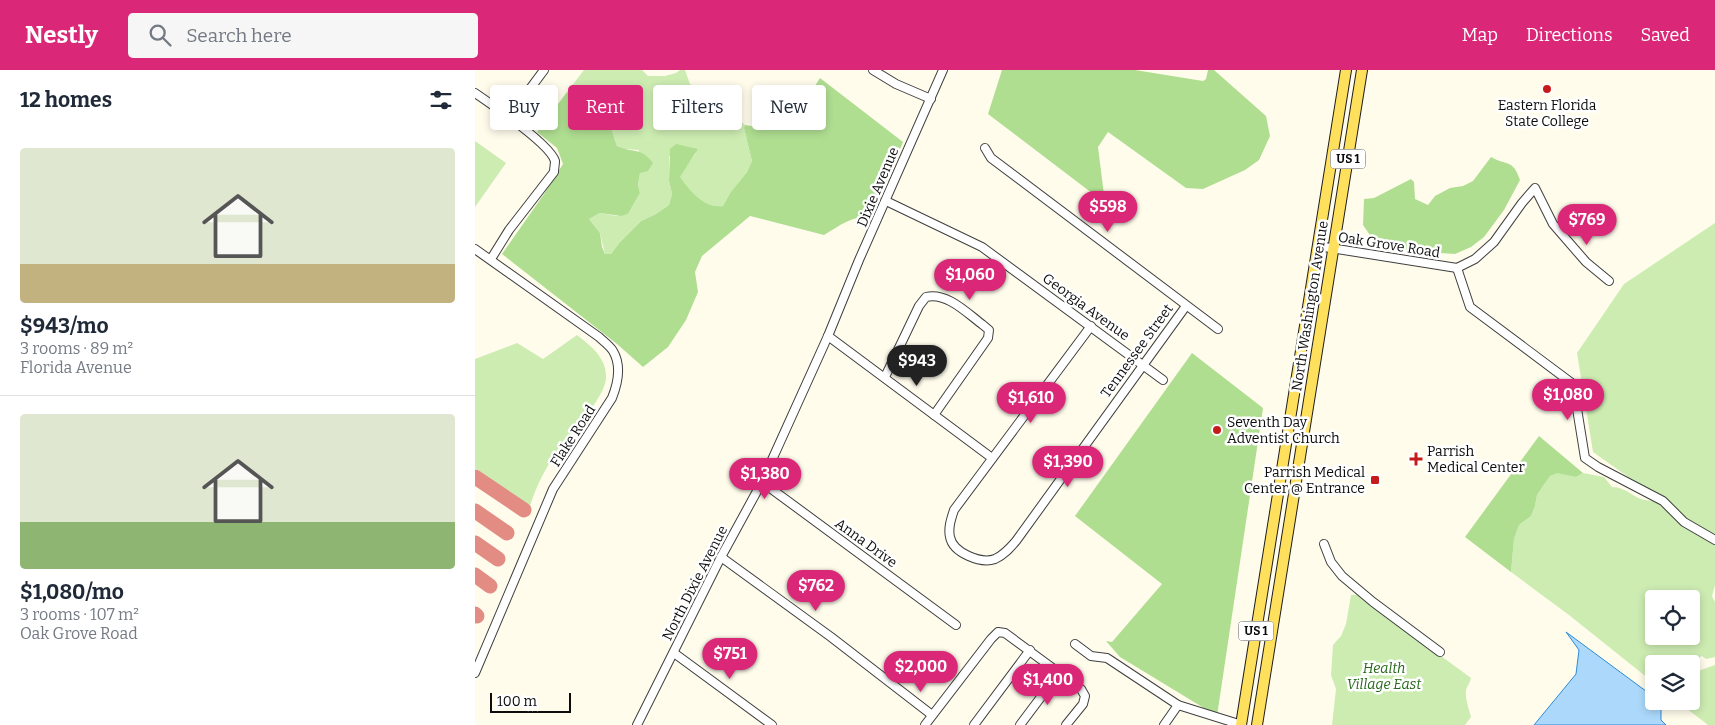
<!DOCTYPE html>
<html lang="en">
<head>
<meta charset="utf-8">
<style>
	:root { --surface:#fff; --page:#f6f6f7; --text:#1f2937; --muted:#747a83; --line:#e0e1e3; --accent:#db2777 }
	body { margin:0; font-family:Bitter,serif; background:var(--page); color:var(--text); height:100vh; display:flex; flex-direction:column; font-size:19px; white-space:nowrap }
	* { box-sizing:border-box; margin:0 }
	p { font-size:16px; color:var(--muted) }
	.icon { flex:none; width:28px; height:28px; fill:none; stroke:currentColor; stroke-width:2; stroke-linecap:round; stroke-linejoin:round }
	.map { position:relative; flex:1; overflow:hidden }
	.drawer { display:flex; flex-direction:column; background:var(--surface); width:475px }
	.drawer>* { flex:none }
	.top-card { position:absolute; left:15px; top:15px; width:475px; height:45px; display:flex; gap:10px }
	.buttons { position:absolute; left:1170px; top:520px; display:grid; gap:10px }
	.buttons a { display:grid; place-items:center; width:55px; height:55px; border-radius:5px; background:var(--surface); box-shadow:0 2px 8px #0003; font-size:25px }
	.scale { position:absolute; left:15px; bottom:12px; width:81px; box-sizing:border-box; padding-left:5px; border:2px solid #0c0c0c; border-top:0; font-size:14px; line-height:18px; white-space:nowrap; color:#0c0c0c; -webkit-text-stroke:4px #fff; paint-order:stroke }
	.price { position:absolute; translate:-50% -42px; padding:0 11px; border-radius:18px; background:var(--accent); color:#fff; font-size:16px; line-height:32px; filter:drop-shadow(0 1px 2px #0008) }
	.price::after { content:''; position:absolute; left:50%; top:30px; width:15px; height:11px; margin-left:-8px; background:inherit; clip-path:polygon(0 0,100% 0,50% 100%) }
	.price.selected { background:#222; color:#fff }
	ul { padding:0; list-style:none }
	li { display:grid; align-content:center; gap:10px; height:265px; padding:0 20px }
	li+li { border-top:1px solid var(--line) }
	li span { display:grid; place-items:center; height:155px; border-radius:5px; color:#555 }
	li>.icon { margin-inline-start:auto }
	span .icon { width:90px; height:90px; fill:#fffc; stroke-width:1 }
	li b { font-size:21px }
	h2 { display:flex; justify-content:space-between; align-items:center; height:60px; padding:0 20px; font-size:21px }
	.chip { padding:0 18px; border-radius:5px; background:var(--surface); box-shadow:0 2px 8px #0003; font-size:18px; line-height:45px }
	.chip.selected { background:var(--accent); color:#fff }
	header { display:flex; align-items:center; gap:30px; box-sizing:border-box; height:70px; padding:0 25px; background:var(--accent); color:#fff }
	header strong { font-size:24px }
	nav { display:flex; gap:28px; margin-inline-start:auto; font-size:18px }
	.search { width:350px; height:45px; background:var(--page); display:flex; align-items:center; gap:12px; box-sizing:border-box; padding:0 18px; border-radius:5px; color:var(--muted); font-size:19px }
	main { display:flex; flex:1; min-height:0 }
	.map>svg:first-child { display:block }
	.green { fill:#cdecb2; fill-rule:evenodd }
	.forest { fill:#afde91 }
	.water { fill:#acd9fb; stroke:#2e8bd7 }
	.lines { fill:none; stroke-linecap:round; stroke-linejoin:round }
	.taxiway { stroke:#e28c84; stroke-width:15 }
	.minor-casing { stroke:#3f3f3f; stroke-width:10 }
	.major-casing { stroke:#1d1d1d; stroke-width:12 }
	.minor { stroke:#fff; stroke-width:8 }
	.major { stroke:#ffe05c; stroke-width:10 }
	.poi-dot { fill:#c61b1b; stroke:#fff; stroke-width:2 }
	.labels { text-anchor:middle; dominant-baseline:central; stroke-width:5; stroke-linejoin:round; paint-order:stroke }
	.shield { fill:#fff; stroke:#555; stroke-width:1 }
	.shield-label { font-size:12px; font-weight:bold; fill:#0c0c0c }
	.poi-label { font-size:14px; fill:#0c0c0c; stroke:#fff; text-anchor:start }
	.street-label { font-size:14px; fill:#0c0c0c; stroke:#fff }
	.park-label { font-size:14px; font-style:italic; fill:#256818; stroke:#fff }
</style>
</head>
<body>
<header>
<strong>Nestly</strong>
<div class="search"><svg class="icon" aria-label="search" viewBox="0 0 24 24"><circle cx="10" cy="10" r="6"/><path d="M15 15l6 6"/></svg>Search here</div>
<nav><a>Map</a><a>Directions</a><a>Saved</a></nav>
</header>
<main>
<section class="drawer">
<h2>12 homes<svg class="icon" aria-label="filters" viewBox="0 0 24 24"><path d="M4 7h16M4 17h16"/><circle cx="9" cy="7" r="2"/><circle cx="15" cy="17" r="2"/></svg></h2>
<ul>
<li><span style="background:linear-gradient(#dfe7d0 75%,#c2b280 0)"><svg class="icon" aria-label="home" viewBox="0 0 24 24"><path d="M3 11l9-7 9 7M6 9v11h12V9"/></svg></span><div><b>$943/mo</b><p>3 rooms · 89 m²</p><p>Florida Avenue</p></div></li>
<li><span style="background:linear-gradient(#dfe7d0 70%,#8fb573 0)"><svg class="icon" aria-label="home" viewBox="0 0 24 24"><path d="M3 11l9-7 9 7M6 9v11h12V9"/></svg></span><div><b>$1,080/mo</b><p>3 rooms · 107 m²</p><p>Oak Grove Road</p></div></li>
</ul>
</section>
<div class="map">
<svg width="1240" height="655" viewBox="0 0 1240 655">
	<rect width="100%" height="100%" fill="#fffcec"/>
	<g class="green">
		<path d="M 109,0 L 167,0 L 173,6 L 190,6 L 201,3 L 205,0 L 210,0 L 215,14 L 255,42 L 270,55 L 269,58 L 277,91 L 272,102 L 255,123 L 248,136 C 230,139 214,120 204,107 L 221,83 L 194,86 L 194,111 L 197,124 L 194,135 L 181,144 L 166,151 L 145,172 L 136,184 L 130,184 L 125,163 L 114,149 L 125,143 L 142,146 L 153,144 L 165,123 L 163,115 L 165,103 L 164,80 L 149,79 L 142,76 C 140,71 139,66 137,61 C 132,48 104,29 92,22 Z"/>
		<polygon points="0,71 31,93 0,137"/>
		<polygon points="1240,153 1240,466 1214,450 1118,382 1102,283 1149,214"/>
		<path d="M 102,265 C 116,276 132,288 131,308 C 130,328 97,361 84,378 C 71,397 62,414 55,436 L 0,398 L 0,289 L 42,273 L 68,289 Z"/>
		<path d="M 1082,402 L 1101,407 L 1108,403 L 1129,407 L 1137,417 C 1155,417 1160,434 1182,430 L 1240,469 L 1240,515 L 1237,526 L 1240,532 L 1240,587 L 1231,589 L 1227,586 L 1214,594 L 1179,594 L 1179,613 L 1094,545 L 1036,502 L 1039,469 L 1044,455 L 1056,446 L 1060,436 L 1062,425 L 1075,406 ZM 1179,529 L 1216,529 L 1216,566 L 1179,566 Z"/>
		<path d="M 876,525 L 883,525 L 996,608 C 995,613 992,616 991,620 C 990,629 994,639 996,647 L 990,655 L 857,655 L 861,619 L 856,605 L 858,575 L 866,566 L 871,554 Z"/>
		<polygon points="1240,595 1240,655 1233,655 1202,631 1216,631 1216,606 1223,601"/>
	</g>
	<g class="forest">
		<polygon points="527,0 660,0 728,11 731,9 733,0 739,0 791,46 795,66 784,90 770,100 728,119 711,118 633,62 623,77 630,133 513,44"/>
		<path d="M 345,8 L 428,72 L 397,147 C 376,146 367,154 349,165 L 275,146 L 227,186 L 220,202 L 223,222 L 211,250 L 193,277 L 168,297 L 142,274 L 27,184 L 69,124 L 88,94 L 82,78 L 62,62 L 92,22 C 104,29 132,48 137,61 C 139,66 140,71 142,76 C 159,84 165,76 178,93 L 173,101 L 165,103 L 163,115 L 165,123 L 153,144 L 146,146 L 125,143 L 114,149 L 125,163 L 127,177 L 130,184 L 136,184 L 145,172 L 166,151 L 181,144 L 194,135 L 197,124 L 194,111 L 195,79 L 201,74 L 223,79 L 205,107 C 214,120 230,139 248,136 L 255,123 L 272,102 L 277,91 L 269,58 L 270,55 L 303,60 L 315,55 Z"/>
		<path d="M 1016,87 C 1032,96 1038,89 1045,110 L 1029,140 L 1009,167 L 996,177 L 980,184 L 950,182 L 912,178 L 897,168 L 888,155 L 889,129 L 899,128 L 936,109 L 939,112 L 940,129 L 953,135 L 960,126 L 975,118 L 988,116 L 998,111 Z"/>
		<polygon points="717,283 788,338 742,646 645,587 631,571 637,572 687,514 600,446"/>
		<polygon points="1064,366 1108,403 1101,407 1082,403 1075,406 1062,425 1060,436 1056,446 1044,455 1039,469 1036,502 990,467"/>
	</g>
	<polygon class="water" points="1091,562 1179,627 1179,631 1186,633 1186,650 1191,655 1059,655 1101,604 1104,580"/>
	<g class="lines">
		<g class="taxiway">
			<polyline points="0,407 49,440"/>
			<polyline points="0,441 32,463"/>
			<polyline points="0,473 23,489"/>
			<polyline points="0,505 15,516"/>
			<polyline points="0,544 2,546"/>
		</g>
		<g class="minor-casing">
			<g id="minor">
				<polyline points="398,0 421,14 456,29"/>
				<path d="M 0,23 C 16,34 75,74 80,91 C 80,94 79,99 79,102 L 34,160 L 16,189"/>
				<polyline points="34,47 69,0"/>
				<polyline points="510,78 516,88 743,259"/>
				<polyline points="411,131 507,177 688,310"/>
				<polyline points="843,176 982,198 1000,189 1019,172 1047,133 1060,118 1078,154 1111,192 1134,211"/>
				<path d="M 0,179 L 124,267 C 128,271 135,276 138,281 C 147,296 143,313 137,328 L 78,419 L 0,603"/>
				<polyline points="982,198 995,237 1098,314 1110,388 1123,397 1188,431 1209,452 1240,470"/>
				<path d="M 616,256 L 479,440 C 476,449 473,458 475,467 C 478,483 506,494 520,489 C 529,485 535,478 541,471 L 711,236"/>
				<polyline points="353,266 517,388"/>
				<path d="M 410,307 L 444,236 L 451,227 C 472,222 492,243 508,255 L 514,260 L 513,268 L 459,345"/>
				<polyline points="287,412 481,555"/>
				<polyline points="849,474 856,492 867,506 898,532 965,582"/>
				<polyline points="246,487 356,567 457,645"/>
				<polyline points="600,574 616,586 632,588 703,635 767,655"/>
				<polyline points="199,583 297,655"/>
				<polyline points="162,655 246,487 287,412 353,266 384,190 468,0"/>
				<polyline points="450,655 516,569 523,562 530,563 606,619 610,626 608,634 591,655"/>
				<polyline points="499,655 555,580"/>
				<polyline points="545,655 584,603"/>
				<polyline points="689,655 703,635"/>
			</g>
		</g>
		<g class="major-casing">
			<g id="major">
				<polyline points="766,655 871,0"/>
				<polyline points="782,655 887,0"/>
			</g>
		</g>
		<use href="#minor" class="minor"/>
		<use href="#major" class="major"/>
	</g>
	<g class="poi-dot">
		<circle cx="1072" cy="19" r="5"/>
		<circle cx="742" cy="360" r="5"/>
		<path d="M938.5 381.5h5v5h5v5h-5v5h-5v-5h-5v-5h5z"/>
		<rect x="895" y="405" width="10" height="10" rx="2.5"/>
	</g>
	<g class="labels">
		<g class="shield">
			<rect x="855.5" y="79.5" width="35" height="19" rx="4"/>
			<rect x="763.5" y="551.5" width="35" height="19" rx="4"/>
		</g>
		<g class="shield-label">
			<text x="873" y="89">US 1</text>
			<text x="781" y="561">US 1</text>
		</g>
		<g class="poi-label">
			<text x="1072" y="35" text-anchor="middle">Eastern Florida<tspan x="1072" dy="16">State College</tspan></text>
			<text x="752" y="352">Seventh Day<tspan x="752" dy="16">Adventist Church</tspan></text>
			<text x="952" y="381">Parrish<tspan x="952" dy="16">Medical Center</tspan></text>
			<text x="890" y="402" text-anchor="end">Parrish Medical<tspan x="890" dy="16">Center @ Entrance</tspan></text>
		</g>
		<g class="street-label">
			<text transform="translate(403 117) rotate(-67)">Dixie Avenue</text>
			<text transform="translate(914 175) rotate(9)">Oak Grove Road</text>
			<text transform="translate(835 236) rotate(-81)">North Washington Avenue</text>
			<text transform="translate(611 237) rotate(36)">Georgia Avenue</text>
			<text transform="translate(662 281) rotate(-54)">Tennessee Street</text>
			<text transform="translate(98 366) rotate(-57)">Flake Road</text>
			<text transform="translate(391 473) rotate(36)">Anna Drive</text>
			<text transform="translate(220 513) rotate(-63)">North Dixie Avenue</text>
		</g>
		<g class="park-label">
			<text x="909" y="598">Health<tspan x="909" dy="16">Village East</tspan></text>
		</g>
	</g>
</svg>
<div class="buttons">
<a><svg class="icon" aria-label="locate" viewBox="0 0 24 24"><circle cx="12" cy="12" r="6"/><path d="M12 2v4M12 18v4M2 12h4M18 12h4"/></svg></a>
<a><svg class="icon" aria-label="layers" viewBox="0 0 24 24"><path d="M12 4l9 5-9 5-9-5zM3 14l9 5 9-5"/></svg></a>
</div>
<div class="scale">100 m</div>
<b class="price" style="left:633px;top:163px">$598</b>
<b class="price" style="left:1112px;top:176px">$769</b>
<b class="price" style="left:495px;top:231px">$1,060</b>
<b class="price selected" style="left:442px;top:317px">$943</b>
<b class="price" style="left:1093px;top:351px">$1,080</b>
<b class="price" style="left:556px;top:354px">$1,610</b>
<b class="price" style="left:593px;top:418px">$1,390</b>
<b class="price" style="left:290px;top:430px">$1,380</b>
<b class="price" style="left:341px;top:542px">$762</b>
<b class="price" style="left:255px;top:610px">$751</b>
<b class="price" style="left:446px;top:623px">$2,000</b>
<b class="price" style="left:573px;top:636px">$1,400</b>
<div class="top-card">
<a class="chip">Buy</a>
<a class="chip selected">Rent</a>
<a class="chip">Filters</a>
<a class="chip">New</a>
</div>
</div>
</main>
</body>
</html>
